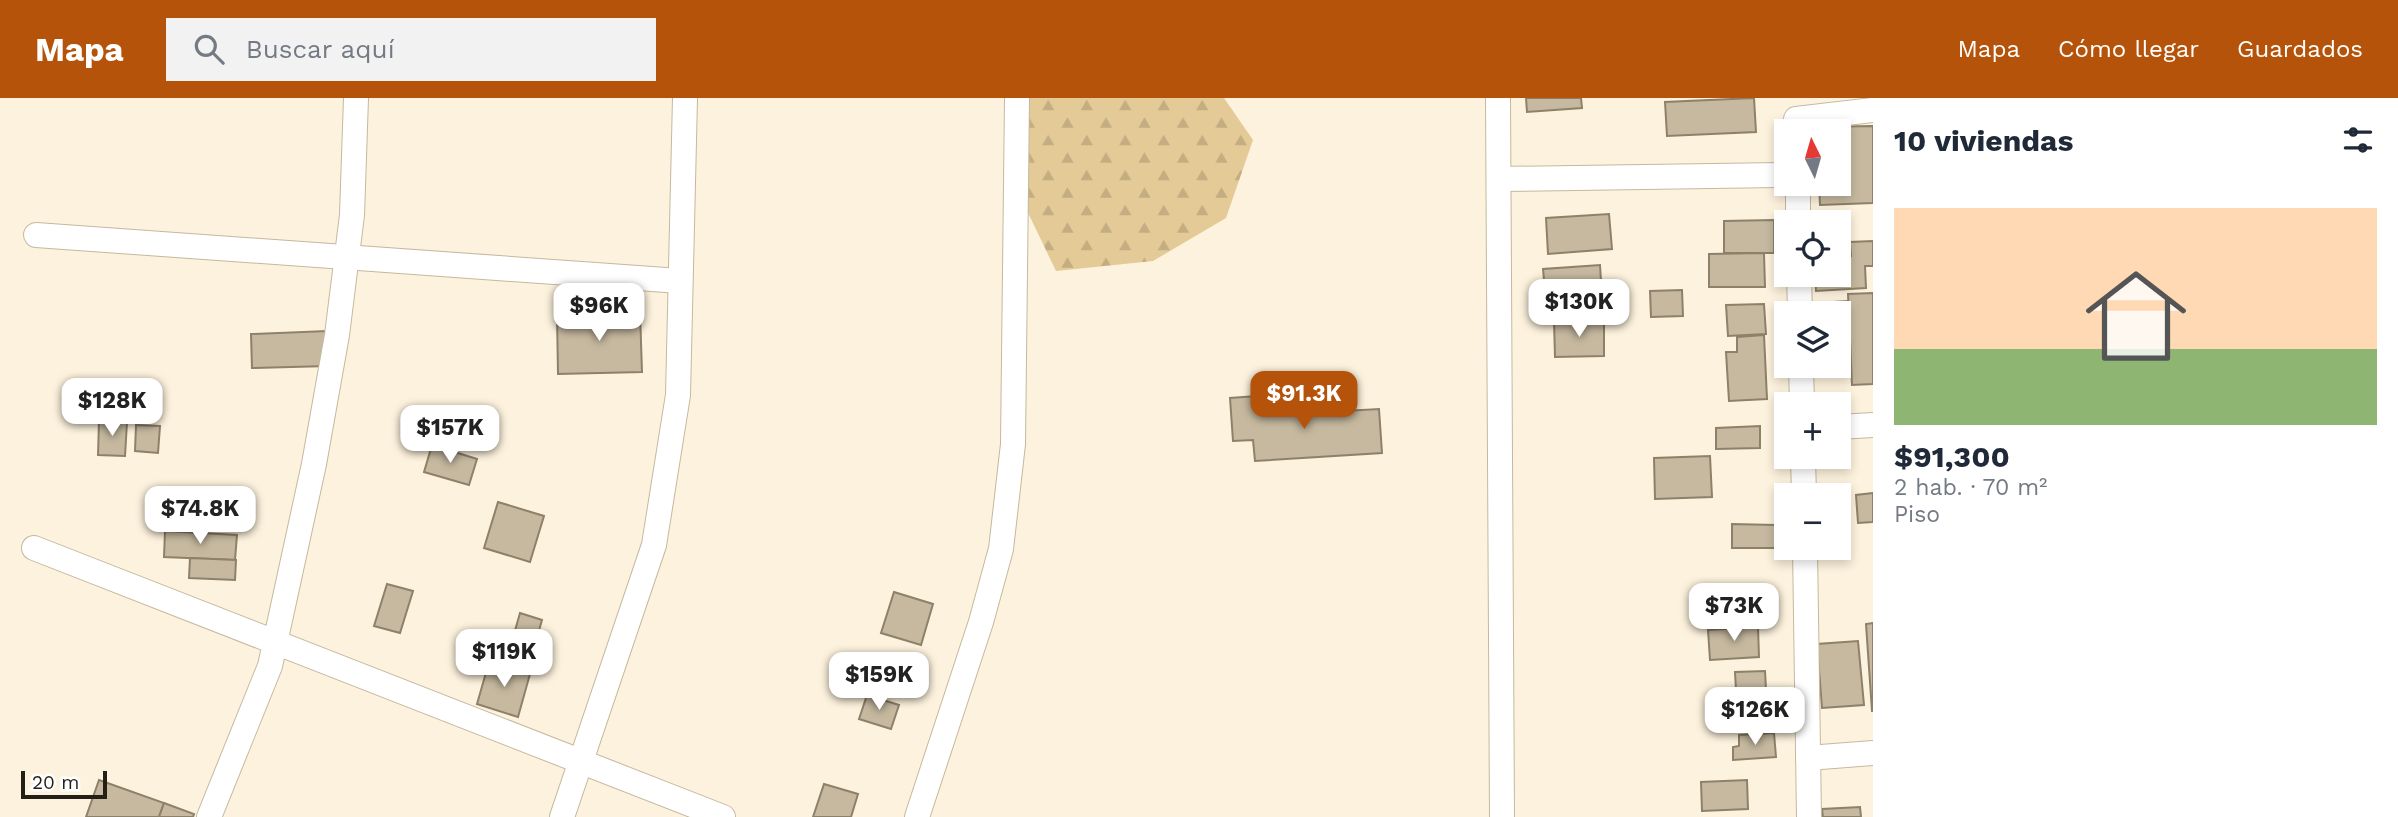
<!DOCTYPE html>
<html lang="es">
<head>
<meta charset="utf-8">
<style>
	:root { --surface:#fff; --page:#f2f2f3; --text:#1f2937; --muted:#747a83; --line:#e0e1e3; --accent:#b45309 }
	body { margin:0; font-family:"Work Sans",sans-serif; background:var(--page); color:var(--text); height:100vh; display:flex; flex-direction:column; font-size:26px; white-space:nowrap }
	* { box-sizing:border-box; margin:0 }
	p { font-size:23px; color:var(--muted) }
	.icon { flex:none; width:38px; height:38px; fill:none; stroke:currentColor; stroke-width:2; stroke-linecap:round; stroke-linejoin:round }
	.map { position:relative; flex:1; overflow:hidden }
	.drawer { display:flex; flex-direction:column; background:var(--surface); width:525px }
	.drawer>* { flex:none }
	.needle { width:46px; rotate:355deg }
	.fabs { position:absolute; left:1774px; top:21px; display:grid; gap:14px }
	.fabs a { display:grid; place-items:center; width:77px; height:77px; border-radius:0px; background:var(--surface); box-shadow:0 4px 10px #0003; font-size:35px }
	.scale { position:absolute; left:21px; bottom:18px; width:86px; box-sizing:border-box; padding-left:7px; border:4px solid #241f16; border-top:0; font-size:19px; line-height:24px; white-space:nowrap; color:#241f16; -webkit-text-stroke:5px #fff; paint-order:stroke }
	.price { position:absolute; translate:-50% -60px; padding:0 16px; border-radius:14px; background:#fff; color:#222; font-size:23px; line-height:46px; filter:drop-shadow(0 2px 4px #0008) }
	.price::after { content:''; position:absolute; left:50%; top:42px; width:21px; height:16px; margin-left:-10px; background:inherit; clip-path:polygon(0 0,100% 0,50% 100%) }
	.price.active { background:var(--accent); color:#fff }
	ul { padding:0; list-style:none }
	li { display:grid; align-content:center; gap:14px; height:371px; padding:0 21px }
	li+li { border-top:2px solid var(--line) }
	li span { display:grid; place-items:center; height:217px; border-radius:0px; color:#555 }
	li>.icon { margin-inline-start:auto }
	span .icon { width:126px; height:126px; fill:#fffc; stroke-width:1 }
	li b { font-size:30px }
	h2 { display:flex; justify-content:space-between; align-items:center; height:84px; padding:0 21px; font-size:30px }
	header { display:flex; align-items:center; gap:42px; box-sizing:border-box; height:98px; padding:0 35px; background:var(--accent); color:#fff }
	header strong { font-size:33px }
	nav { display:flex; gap:38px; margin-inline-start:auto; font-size:24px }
	.search { width:490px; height:63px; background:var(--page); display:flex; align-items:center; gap:18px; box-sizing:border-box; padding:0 24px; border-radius:0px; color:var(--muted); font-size:26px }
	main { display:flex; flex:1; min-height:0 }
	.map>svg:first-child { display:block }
	.forest { fill:url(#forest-firs) }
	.building { fill:#c6b9a0; stroke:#8d8169; stroke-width:2 }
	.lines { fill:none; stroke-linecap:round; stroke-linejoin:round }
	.minor-casing { stroke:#c5b89f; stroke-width:26 }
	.minor { stroke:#fff; stroke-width:24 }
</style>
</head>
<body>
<header>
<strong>Mapa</strong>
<div class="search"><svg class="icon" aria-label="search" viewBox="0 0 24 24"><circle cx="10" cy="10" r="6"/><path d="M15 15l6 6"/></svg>Buscar aquí</div>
<nav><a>Mapa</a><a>Cómo llegar</a><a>Guardados</a></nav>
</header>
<main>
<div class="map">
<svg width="1873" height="719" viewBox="0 0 1873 719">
	<defs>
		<pattern id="forest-firs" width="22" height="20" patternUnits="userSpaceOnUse" patternTransform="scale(1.75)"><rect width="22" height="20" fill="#e4ca96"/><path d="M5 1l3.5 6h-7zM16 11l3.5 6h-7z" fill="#c3ad81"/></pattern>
	</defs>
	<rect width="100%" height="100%" fill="#fdf2dd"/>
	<polygon class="forest" points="1025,0 1224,0 1253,42 1226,120 1153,163 1056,173 1019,96"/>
	<g class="building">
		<polygon points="1526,0 1581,0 1582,10 1527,14"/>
		<polygon points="1754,0 1756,34 1667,38 1665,4"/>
		<polygon points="1873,28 1873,105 1820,107 1819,86 1839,86 1839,33 1818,33 1818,29"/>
		<polygon points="1609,116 1612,151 1548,156 1546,120"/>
		<polygon points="1774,122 1774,155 1724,155 1724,123"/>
		<polygon points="1873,143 1873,168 1865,168 1866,190 1816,193 1815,177 1839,177 1839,159 1851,158 1850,144"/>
		<polygon points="1764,155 1765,189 1709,189 1709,156"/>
		<polygon points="1600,167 1602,199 1546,204 1543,171"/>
		<polygon points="1682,192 1683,218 1651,219 1650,193"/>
		<polygon points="1873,195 1873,286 1852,287 1848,196"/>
		<polygon points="1848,203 1849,232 1839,233 1839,215 1834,215 1834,204"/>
		<polygon points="1764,206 1766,236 1728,238 1726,207"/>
		<polygon points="640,214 642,274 558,276 557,217"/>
		<polygon points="1554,223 1604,223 1604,258 1555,259"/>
		<polygon points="327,233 328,268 252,270 251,236"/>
		<polygon points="1764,237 1767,301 1729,303 1726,254 1737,254 1737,239"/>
		<polygon points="1271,297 1272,317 1379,311 1382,355 1255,363 1253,342 1233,343 1230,300"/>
		<polygon points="99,323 127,324 125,358 98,357"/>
		<polygon points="136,327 160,328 158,355 135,353"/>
		<polygon points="1760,328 1760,350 1716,351 1716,330"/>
		<polygon points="432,347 477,361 469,387 424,374"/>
		<polygon points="1710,358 1712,399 1655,401 1654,360"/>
		<polygon points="1873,395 1873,424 1858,425 1856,397"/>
		<polygon points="498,404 544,418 530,464 484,450"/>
		<polygon points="215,410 237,411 237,420 215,420"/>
		<polygon points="1732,426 1775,427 1775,450 1732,450"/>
		<polygon points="165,433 237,437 235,462 164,459"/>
		<polygon points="190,460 236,462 235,482 189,480"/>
		<polygon points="387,486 413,493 400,535 374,528"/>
		<polygon points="894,494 933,506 921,547 881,535"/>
		<polygon points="520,515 542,522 536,543 514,536"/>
		<polygon points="1873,525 1873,613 1872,613 1866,526"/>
		<polygon points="1758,529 1759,559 1710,562 1708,532"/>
		<polygon points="1858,543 1864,607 1822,610 1817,546"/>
		<polygon points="489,564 530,576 518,619 477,606"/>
		<polygon points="1765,573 1767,610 1737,611 1735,574"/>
		<polygon points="867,597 899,607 891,631 859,621"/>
		<polygon points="1774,635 1776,659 1733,662 1733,649 1739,648 1739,637"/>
		<polygon points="99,682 164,705 159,719 86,719"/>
		<polygon points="1747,682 1748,711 1702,713 1701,684"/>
		<polygon points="824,686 858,696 851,719 813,719"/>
		<polygon points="164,705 194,716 193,719 159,719"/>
		<polygon points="1860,709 1861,719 1823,719 1822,711"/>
	</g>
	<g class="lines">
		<g class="minor-casing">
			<g id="minor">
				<polyline points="1498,0 1502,719"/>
				<polyline points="1796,21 1873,12"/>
				<polyline points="1499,81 1787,77"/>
				<polyline points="1798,86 1798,124"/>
				<polyline points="36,137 680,183"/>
				<polyline points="1799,177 1800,215"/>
				<polyline points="1801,268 1802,306"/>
				<polyline points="1839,329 1873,327"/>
				<polyline points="1803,359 1804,397"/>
				<polyline points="34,450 723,719"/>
				<polyline points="1805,450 1809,719"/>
				<polyline points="1808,660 1873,655"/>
				<polyline points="209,719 270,568 314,366 337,237 352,117 356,0"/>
				<polyline points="562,719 654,447 678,297 685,0"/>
				<polyline points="917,719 981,524 1001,451 1013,346 1017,0"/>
			</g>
		</g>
		<use href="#minor" class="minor"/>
	</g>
</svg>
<div class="fabs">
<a><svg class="needle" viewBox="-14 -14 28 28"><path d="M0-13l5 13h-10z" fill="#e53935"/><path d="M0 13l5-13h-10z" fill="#747a83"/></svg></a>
<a><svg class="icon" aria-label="locate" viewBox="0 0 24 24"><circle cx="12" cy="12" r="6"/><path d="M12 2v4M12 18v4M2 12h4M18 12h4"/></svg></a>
<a><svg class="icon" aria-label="layers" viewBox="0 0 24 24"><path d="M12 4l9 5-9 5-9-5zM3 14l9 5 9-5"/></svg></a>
<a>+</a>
<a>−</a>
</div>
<div class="scale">20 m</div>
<b class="price" style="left:1579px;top:241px">$130K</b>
<b class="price" style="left:599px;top:245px">$96K</b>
<b class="price active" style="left:1304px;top:333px">$91.3K</b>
<b class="price" style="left:112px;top:340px">$128K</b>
<b class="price" style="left:450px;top:367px">$157K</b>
<b class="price" style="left:200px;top:448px">$74.8K</b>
<b class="price" style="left:1734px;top:545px">$73K</b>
<b class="price" style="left:504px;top:591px">$119K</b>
<b class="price" style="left:879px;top:614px">$159K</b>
<b class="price" style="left:1755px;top:649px">$126K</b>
</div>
<section class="drawer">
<h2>10 viviendas<svg class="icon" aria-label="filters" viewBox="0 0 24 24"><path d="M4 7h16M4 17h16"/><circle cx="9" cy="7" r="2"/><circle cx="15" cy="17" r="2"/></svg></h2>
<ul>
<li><span style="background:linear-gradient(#ffd9b3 65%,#8fb573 0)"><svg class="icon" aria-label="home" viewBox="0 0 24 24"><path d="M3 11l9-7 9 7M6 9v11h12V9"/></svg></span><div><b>$91,300</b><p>2 hab. · 70 m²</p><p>Piso</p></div></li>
</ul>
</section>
</main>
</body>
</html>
